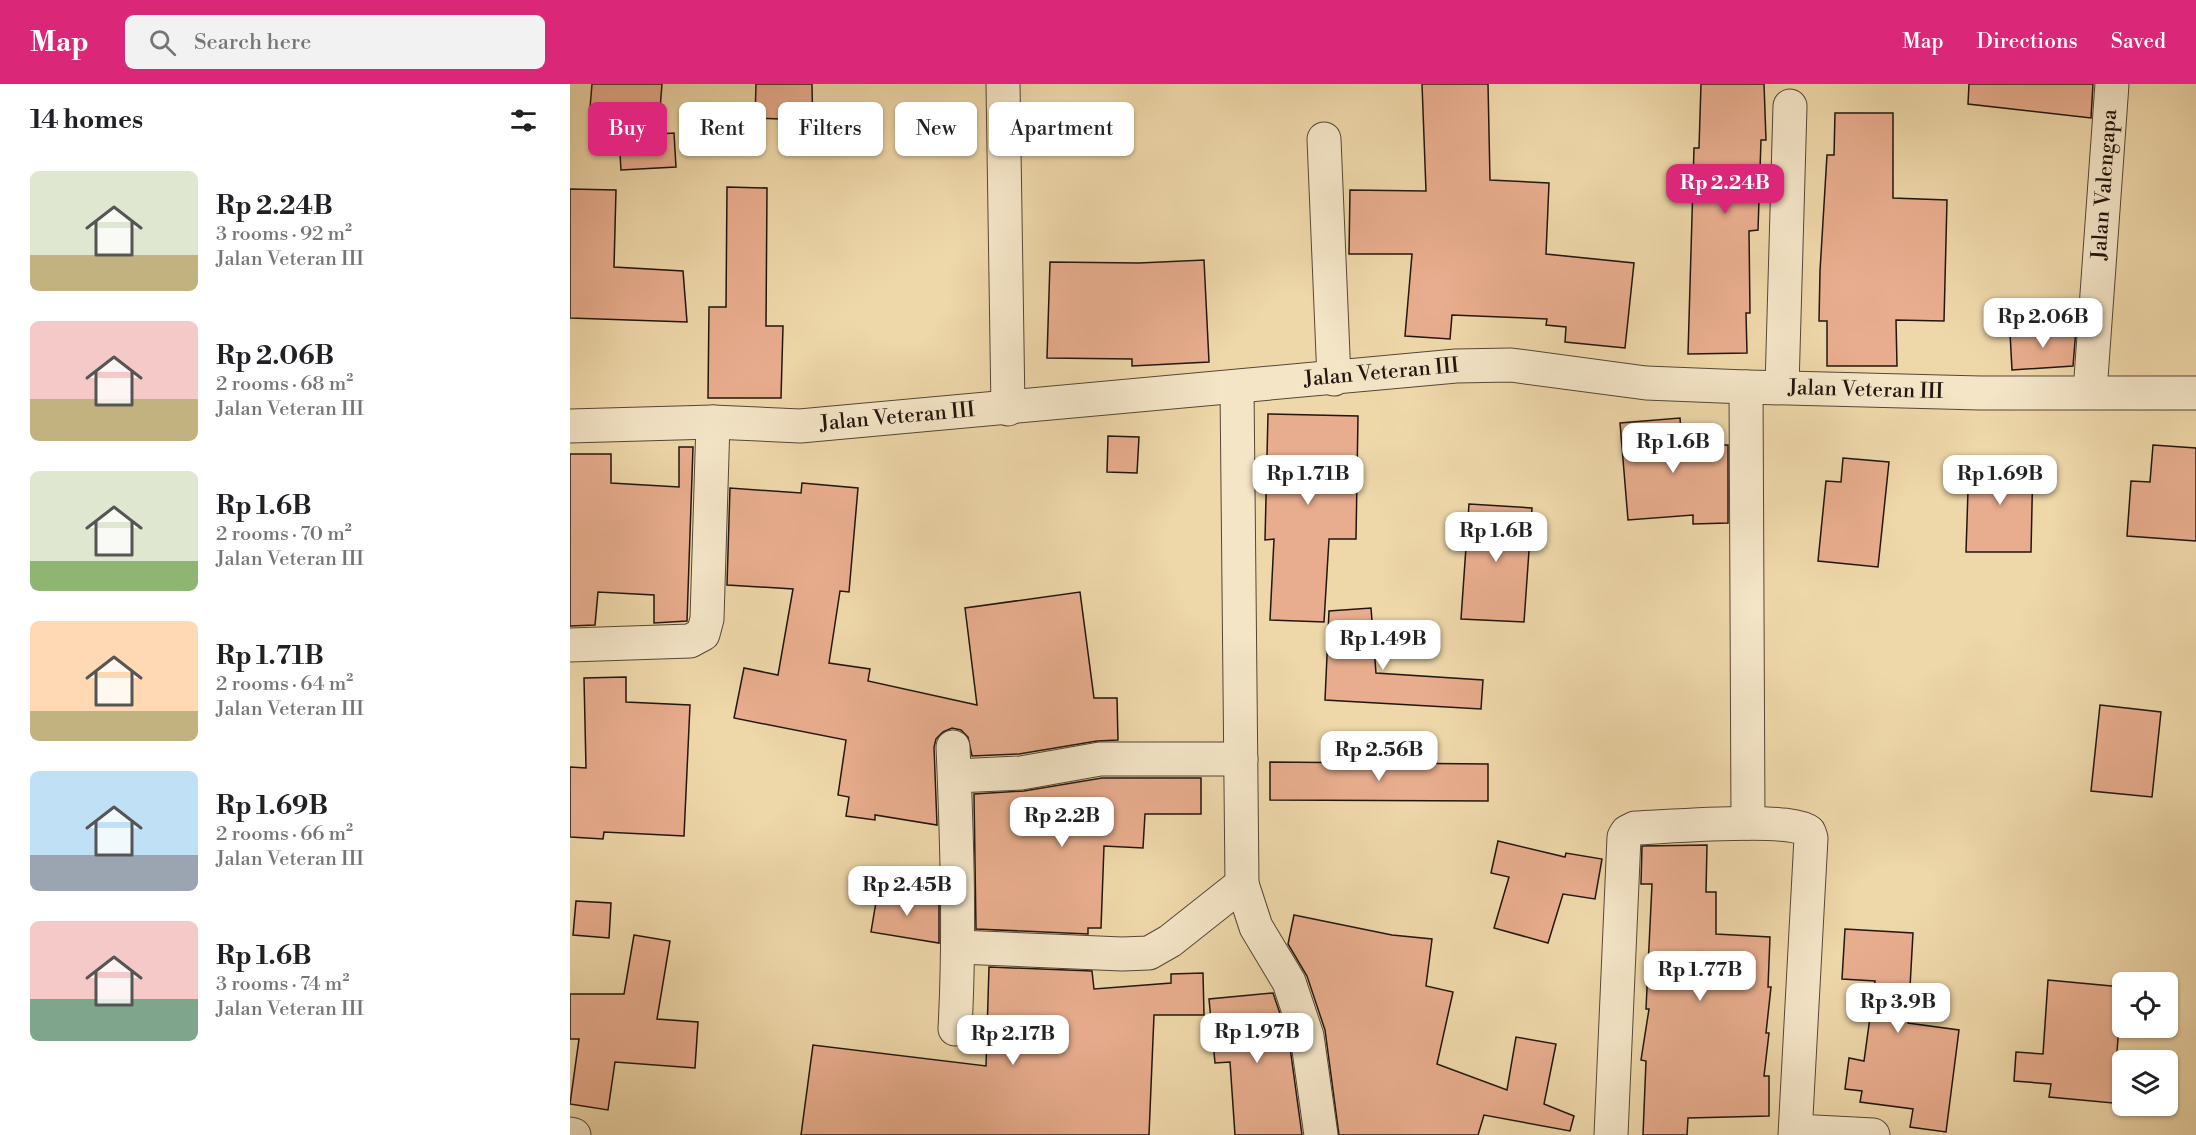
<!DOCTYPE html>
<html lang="en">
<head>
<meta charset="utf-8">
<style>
	:root { --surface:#fff; --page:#f2f2f2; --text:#202124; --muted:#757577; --accent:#db2777 }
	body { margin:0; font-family:"Libre Bodoni",serif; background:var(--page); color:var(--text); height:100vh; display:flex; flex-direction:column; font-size:22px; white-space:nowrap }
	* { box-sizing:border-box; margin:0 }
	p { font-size:20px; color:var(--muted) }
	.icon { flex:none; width:33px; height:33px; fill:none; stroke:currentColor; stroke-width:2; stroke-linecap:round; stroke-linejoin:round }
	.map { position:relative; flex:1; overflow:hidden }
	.details { display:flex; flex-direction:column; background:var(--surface); width:570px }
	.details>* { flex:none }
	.guide { position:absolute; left:18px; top:18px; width:570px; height:54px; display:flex; gap:12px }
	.fabs { position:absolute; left:1542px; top:888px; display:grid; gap:12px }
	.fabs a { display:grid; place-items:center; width:66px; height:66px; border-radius:9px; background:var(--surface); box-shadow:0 2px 4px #0004; font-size:30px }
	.price { position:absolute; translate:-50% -51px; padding:0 14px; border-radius:12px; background:#fff; color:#222; font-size:20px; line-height:39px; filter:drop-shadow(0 2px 3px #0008) }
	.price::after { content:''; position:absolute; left:50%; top:36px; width:18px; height:14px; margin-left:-9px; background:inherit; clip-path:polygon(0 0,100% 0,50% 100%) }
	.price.active { background:var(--accent); color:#fff }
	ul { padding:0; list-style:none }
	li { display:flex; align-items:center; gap:18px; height:150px; padding:0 30px }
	li span { display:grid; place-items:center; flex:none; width:168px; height:120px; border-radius:9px; color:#555 }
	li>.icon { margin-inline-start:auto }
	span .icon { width:72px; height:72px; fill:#fffc; stroke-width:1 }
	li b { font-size:26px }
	h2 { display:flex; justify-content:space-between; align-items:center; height:72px; padding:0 30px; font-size:26px }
	.chip { padding:0 21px; border-radius:9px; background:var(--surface); box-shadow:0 2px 4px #0004; font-size:21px; line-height:54px }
	.chip.active { background:var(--accent); color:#fff }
	header { display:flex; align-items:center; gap:36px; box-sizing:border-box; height:84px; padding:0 30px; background:var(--accent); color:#fff }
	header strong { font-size:28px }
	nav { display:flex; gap:33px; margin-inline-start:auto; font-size:21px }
	.search { width:420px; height:54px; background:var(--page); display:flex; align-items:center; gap:15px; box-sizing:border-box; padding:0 21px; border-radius:9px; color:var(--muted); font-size:22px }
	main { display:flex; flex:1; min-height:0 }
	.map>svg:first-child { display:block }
	.building { fill:#e8ad8e; stroke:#22160f; stroke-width:1.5 }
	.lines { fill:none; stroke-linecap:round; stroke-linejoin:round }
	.minor-casing { stroke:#554636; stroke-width:35 }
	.minor { stroke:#f4e5c7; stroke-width:33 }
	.labels { text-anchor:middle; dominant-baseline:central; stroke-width:4.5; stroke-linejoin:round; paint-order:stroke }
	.street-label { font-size:21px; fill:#22160f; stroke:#f4e5c7 }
</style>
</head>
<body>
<header>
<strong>Map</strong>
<div class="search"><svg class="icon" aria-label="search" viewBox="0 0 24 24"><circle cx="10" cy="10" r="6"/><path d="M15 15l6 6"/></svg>Search here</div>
<nav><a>Map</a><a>Directions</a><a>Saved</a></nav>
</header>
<main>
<section class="details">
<h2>14 homes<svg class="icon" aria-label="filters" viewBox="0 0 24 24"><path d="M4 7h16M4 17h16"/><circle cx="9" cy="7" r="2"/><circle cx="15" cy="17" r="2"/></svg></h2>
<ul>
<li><span style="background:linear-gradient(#dfe7d0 70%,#c2b280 0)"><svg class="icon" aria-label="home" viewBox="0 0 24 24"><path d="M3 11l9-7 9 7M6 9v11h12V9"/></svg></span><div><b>Rp 2.24B</b><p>3 rooms · 92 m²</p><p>Jalan Veteran III</p></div></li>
<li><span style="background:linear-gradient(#f6c9c9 65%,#c2b280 0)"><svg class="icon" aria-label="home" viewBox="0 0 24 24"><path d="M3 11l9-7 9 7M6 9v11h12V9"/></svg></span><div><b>Rp 2.06B</b><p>2 rooms · 68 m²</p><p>Jalan Veteran III</p></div></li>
<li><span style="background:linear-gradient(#dfe7d0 75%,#8fb573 0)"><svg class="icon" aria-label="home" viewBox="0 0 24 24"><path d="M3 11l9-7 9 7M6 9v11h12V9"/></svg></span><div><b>Rp 1.6B</b><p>2 rooms · 70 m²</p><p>Jalan Veteran III</p></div></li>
<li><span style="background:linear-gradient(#ffd9b3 75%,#c2b280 0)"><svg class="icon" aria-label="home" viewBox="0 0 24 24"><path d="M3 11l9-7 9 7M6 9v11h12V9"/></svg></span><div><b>Rp 1.71B</b><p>2 rooms · 64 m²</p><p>Jalan Veteran III</p></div></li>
<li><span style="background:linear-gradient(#bfe0f5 70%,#9aa5b1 0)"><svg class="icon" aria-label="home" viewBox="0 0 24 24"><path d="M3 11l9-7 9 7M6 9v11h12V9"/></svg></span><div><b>Rp 1.69B</b><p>2 rooms · 66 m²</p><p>Jalan Veteran III</p></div></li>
<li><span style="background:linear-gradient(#f6c9c9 65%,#7fa58c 0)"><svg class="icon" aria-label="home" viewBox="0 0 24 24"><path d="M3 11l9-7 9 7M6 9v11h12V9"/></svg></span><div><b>Rp 1.6B</b><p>3 rooms · 74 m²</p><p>Jalan Veteran III</p></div></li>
</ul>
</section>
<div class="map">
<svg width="1626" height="1051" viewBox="0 0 1626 1051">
	<rect width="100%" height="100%" fill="#eed7a9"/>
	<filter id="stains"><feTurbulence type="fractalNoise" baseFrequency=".00333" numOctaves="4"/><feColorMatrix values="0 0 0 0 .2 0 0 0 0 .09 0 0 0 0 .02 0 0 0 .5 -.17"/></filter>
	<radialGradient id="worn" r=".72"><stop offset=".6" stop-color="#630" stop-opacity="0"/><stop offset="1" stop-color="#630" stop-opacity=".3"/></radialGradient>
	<g class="building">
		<polygon points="22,0 92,0 88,50 104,49 106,83 51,86 48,38 19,36"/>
		<polygon points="186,0 242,0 243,59 211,60 210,35 185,34"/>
		<polygon points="852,0 918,0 920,96 979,99 976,170 1064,179 1055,264 995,258 996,243 976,241 977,235 882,231 880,255 835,252 842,170 779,170 780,106 856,107"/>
		<polygon points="1131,0 1194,0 1196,56 1191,56 1188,146 1179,147 1180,229 1176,229 1177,269 1118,270 1124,64 1129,64"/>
		<polygon points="1399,0 1523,0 1521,34 1398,20"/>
		<polygon points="1265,29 1323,29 1323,114 1377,116 1374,237 1326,236 1327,282 1257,282 1257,237 1249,237 1250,187 1257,71 1264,71"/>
		<polygon points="157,103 197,104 196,242 213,242 211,314 138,314 139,223 156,223"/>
		<polygon points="0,105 46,106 44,183 113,187 117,238 0,234"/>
		<polygon points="634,176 639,278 562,282 562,275 477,274 480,178 569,179"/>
		<polygon points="1506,245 1503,282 1442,286 1440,249"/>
		<polygon points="698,330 788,332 786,455 759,455 754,538 700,536 704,455 695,456"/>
		<polygon points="1110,334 1112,361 1158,361 1158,439 1123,440 1123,431 1058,436 1050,339"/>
		<polygon points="538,352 569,353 567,389 537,388"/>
		<polygon points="1583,361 1626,364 1626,457 1557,452 1561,397 1580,398"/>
		<polygon points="109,363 123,363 117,537 84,539 84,511 28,508 25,541 0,542 0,370 41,370 41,399 109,403"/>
		<polygon points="1273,374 1319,378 1308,483 1248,477 1256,397 1271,398"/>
		<polygon points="1399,376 1463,376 1461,468 1396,468"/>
		<polygon points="232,399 288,404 279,508 270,507 259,579 300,585 298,597 407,621 395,524 510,508 524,614 547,614 548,656 527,657 449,670 402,672 398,653 391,646 382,644 373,648 366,655 364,663 367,741 305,731 305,736 276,732 279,713 268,711 276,656 164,634 174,584 208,591 223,505 157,501 160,404 231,409"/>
		<polygon points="899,420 962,424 954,538 891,535"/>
		<polygon points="801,524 806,589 913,596 911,625 755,616 759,527"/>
		<polygon points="56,593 56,618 120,621 114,752 34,748 33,755 0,753 0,683 16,684 14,594"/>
		<polygon points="1530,621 1591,628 1582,713 1521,707"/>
		<polygon points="700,678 918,680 918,717 700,716"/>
		<polygon points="532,694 631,694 631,730 575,730 573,764 534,762 531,844 518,844 518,850 406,845 404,710 454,707"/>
		<polygon points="928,757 995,773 996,769 1032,775 1025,815 993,810 978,859 924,844 939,793 921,789"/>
		<polygon points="1137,761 1136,808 1146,808 1146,850 1200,853 1198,903 1201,903 1196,949 1199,949 1194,992 1199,992 1199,1032 1118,1034 1117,1051 1073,1051 1076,977 1071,976 1079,925 1076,925 1082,800 1071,800 1072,762"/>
		<polygon points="308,806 369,816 369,859 301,848"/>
		<polygon points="6,817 41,819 39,854 3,851"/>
		<polygon points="724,831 822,851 862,855 856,902 883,908 867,980 937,1006 946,953 986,960 974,1020 1004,1032 1000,1047 914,1031 908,1051 769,1051 755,946 737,892 718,860"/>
		<polygon points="1275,845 1343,849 1338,939 1389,946 1376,1048 1340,1043 1343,1025 1290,1018 1292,1007 1275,1005 1279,974 1294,977 1305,897 1272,895"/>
		<polygon points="64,851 100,857 87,935 128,938 125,984 45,978 38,1026 0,1020 9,955 0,955 0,910 54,910"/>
		<polygon points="419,883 522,887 524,905 601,899 601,890 633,889 634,931 584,931 579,1051 231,1051 243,961 416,982"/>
		<polygon points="1478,896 1552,903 1543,1019 1479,1013 1481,1000 1444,997 1446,968 1473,970"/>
		<polygon points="703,909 719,956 732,1051 665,1051 660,978 645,979 639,915"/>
	</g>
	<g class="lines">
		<g class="minor-casing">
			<g id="minor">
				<polyline points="433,0 438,325"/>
				<polyline points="754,55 764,295"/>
				<polyline points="1176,303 1178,739"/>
				<polyline points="1212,303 1220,22"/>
				<polyline points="667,304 672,800 686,843 719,898 737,952 751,1051"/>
				<path id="s1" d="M 1520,308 L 1542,0"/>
				<path id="s2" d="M 0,342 L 143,338 L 230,342 L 886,282 L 941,281 L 1076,299 L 1176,303 L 1410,309 L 1626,309"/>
				<polyline points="0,561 120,557 133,550 137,535 143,338"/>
				<path d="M 383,663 C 387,757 390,851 385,945"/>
				<polyline points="385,692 451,689 530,675 671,675"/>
				<polyline points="389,863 552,870 579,869 600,857 672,800"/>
				<polyline points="1226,1047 1303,1051"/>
				<polyline points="0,1050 4,1051"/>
				<path d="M 1041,1051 L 1054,753 L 1057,748 L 1065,744 C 1096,743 1219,732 1239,748 L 1241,754 L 1225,1051"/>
			</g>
		</g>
		<use href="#minor" class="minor"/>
	</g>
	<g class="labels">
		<g class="street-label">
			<text stroke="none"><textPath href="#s1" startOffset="208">Jalan Valengapa</textPath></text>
			<text stroke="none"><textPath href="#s2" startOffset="814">Jalan Veteran III</textPath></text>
			<text stroke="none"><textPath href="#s2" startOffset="1300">Jalan Veteran III</textPath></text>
			<text stroke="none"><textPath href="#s2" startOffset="328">Jalan Veteran III</textPath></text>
		</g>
	</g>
	<rect width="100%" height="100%" filter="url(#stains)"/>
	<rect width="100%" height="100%" fill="url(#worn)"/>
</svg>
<div class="fabs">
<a><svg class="icon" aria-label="locate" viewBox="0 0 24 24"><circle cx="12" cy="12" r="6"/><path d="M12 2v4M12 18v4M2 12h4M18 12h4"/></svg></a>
<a><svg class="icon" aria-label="layers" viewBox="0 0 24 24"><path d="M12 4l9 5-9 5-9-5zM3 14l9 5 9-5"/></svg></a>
</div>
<b class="price active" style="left:1155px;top:131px">Rp 2.24B</b>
<b class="price" style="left:1473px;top:265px">Rp 2.06B</b>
<b class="price" style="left:1103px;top:390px">Rp 1.6B</b>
<b class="price" style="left:738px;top:422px">Rp 1.71B</b>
<b class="price" style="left:1430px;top:422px">Rp 1.69B</b>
<b class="price" style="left:926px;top:479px">Rp 1.6B</b>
<b class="price" style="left:813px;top:587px">Rp 1.49B</b>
<b class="price" style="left:809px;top:698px">Rp 2.56B</b>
<b class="price" style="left:492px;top:764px">Rp 2.2B</b>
<b class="price" style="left:337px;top:833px">Rp 2.45B</b>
<b class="price" style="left:1130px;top:918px">Rp 1.77B</b>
<b class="price" style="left:1328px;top:950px">Rp 3.9B</b>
<b class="price" style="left:687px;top:980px">Rp 1.97B</b>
<b class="price" style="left:443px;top:982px">Rp 2.17B</b>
<div class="guide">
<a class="chip active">Buy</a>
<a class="chip">Rent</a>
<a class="chip">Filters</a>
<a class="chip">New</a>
<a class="chip">Apartment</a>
</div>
</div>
</main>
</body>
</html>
